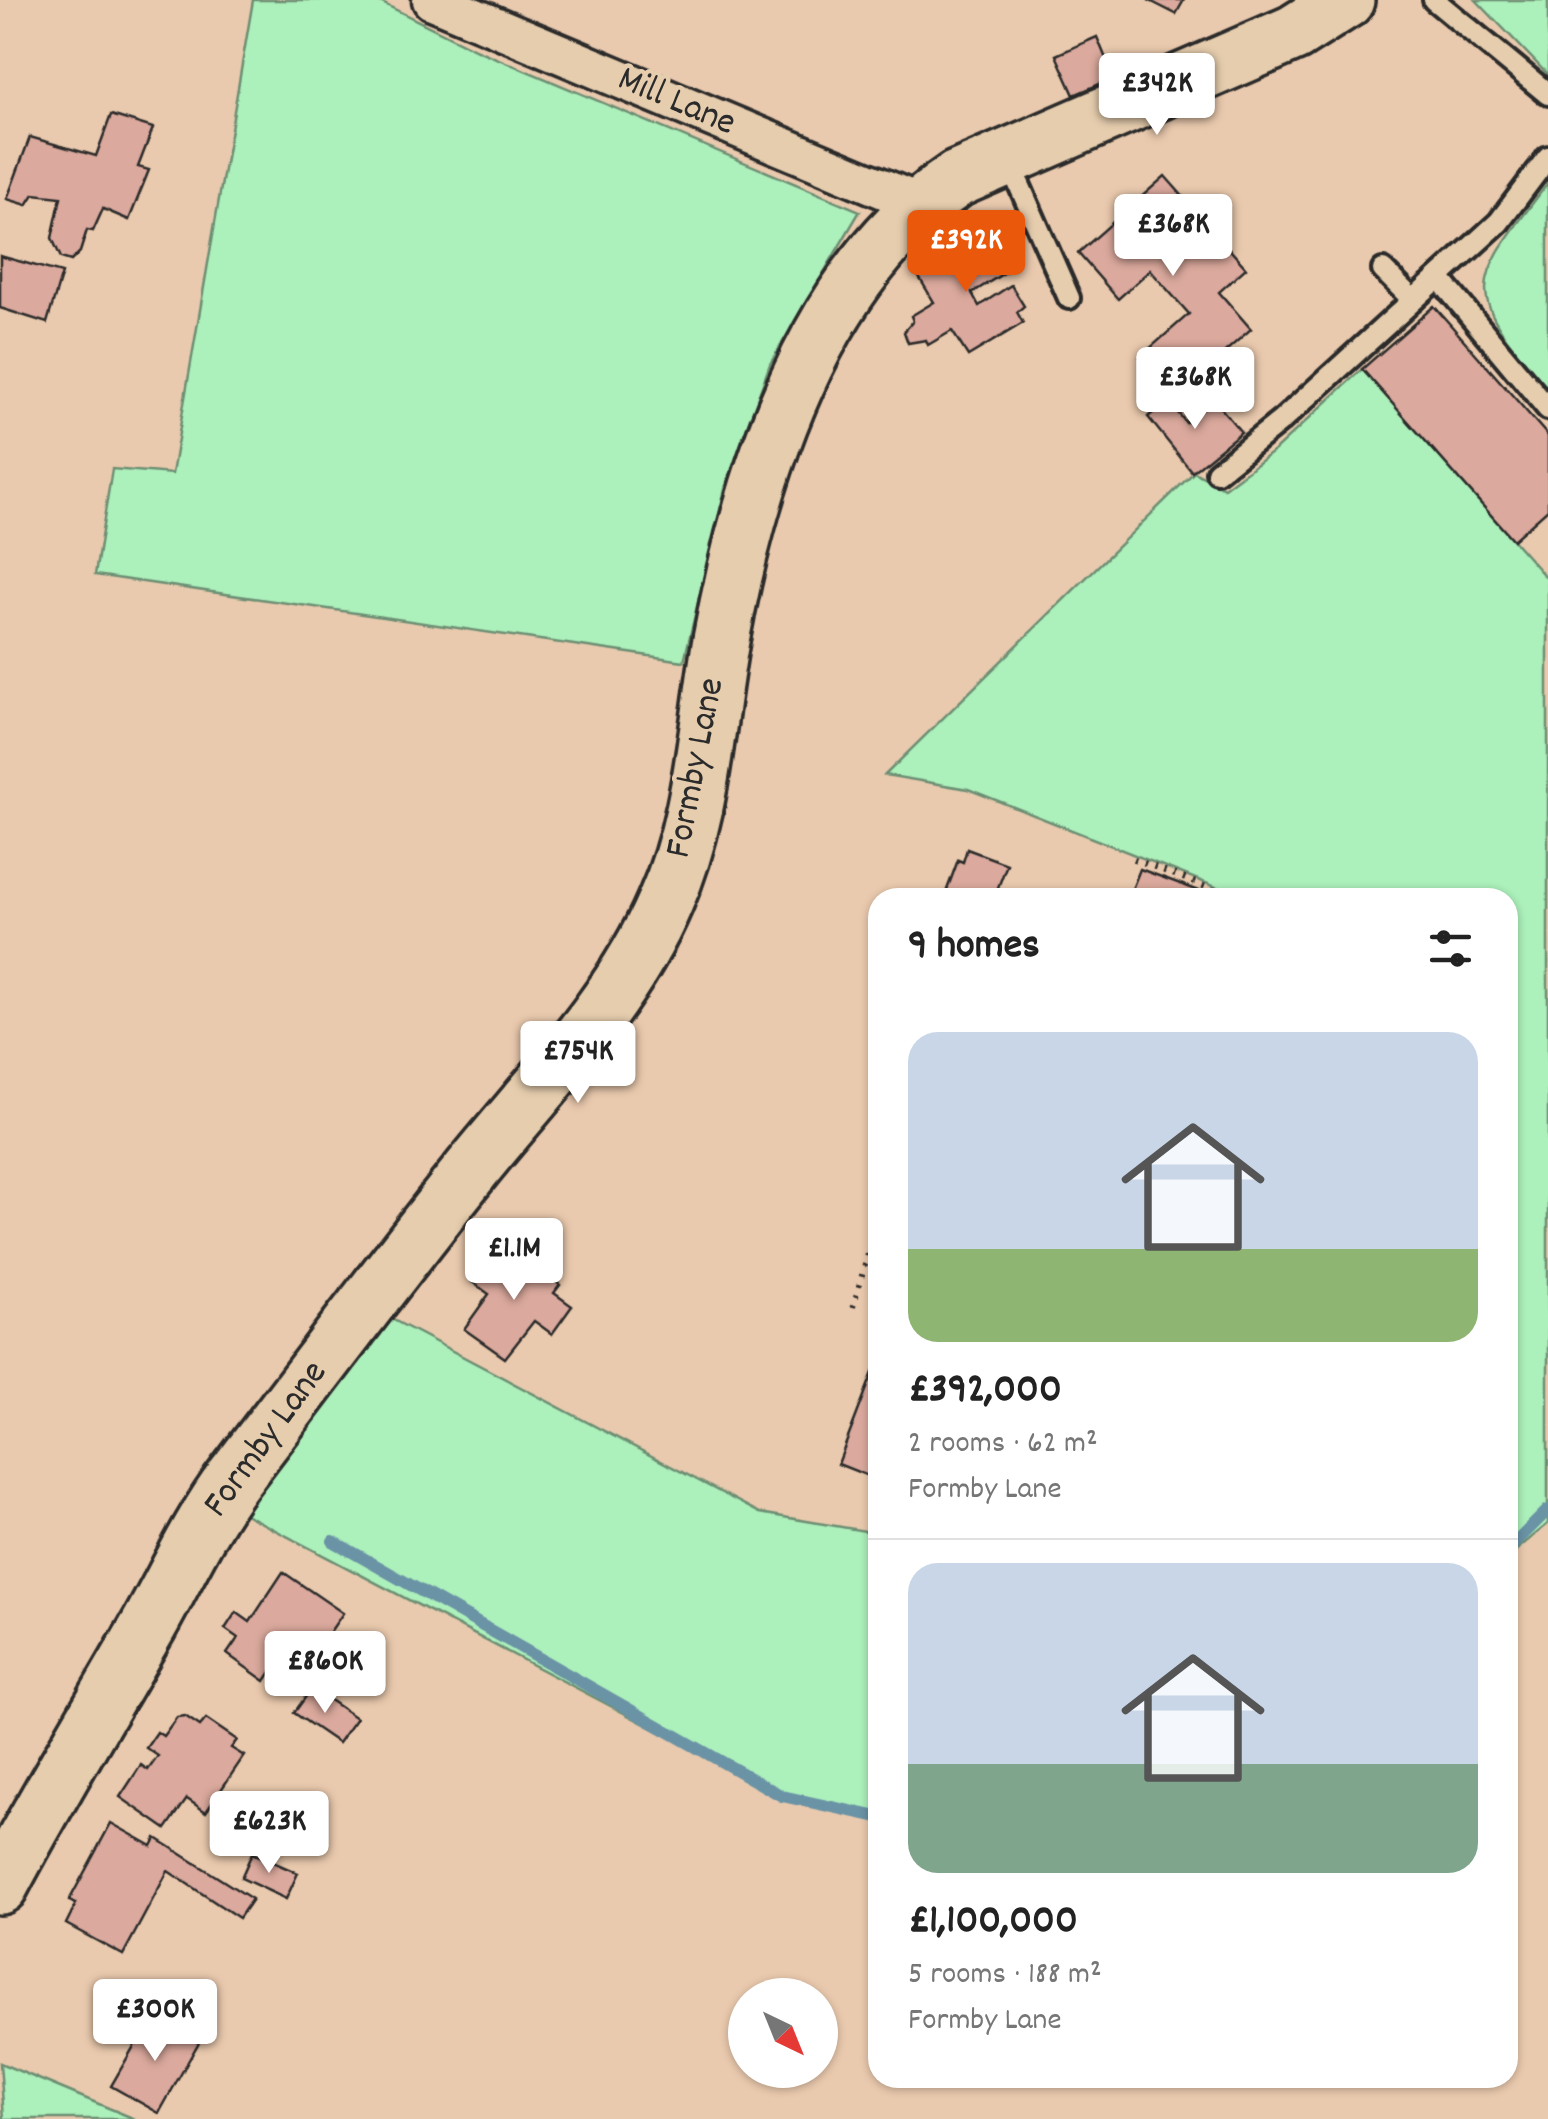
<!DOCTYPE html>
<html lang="en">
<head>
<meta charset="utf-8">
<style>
	:root { --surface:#fff; --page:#f2f2f2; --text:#222; --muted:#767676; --line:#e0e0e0; --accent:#ea580c }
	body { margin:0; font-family:Dekko,sans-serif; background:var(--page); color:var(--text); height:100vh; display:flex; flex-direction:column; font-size:38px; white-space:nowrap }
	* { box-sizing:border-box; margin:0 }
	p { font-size:32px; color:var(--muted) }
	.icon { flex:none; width:55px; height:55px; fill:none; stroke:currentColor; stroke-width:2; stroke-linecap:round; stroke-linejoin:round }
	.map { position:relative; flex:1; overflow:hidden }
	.side { position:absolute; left:868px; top:888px; width:650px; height:1200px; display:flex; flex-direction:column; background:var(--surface); border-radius:30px; box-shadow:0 2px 8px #0004 }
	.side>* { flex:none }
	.needle { width:65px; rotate:137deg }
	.fabs { position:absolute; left:728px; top:1978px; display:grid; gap:20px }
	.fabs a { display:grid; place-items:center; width:110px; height:110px; border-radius:50%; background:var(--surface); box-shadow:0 2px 8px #0004; font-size:50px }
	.price { position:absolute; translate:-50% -85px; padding:0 22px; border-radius:10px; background:#fff; color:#222; font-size:32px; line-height:65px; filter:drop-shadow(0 2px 5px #0008) }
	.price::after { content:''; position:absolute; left:50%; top:60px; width:30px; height:22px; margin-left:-15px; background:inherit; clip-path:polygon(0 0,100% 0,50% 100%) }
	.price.active { background:var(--accent); color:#fff }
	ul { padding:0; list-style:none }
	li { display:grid; align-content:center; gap:20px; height:530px; padding:0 40px }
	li+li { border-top:2px solid var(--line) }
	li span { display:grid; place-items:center; height:310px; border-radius:30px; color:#555 }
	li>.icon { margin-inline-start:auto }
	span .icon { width:180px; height:180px; fill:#fffc; stroke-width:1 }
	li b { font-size:42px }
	h2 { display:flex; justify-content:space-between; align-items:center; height:120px; padding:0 40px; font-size:42px }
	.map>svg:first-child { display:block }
	.green { fill:#acf0bb; stroke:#6c8e73; stroke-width:2.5 }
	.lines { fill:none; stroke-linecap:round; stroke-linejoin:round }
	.stream { stroke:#6b93a6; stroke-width:12 }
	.building { fill:#dba99d; stroke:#2b2b2b; stroke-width:2.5 }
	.lane-casing { stroke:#2b2b2b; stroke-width:28 }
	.street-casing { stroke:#2b2b2b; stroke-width:45 }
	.secondary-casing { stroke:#2b2b2b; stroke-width:62 }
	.path { stroke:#2b2b2b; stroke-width:6; stroke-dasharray:2.5 8; stroke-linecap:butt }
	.lane { stroke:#e6cdae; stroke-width:20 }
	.street { stroke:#e6cdae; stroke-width:38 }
	.secondary { stroke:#e6cdae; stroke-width:55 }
	.labels { text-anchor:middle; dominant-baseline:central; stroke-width:9; stroke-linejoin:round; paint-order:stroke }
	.street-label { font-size:38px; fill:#2b2b2b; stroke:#e6cdae }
</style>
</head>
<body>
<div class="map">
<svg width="1548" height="2119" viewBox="0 0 1548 2119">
	<rect width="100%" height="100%" fill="#eacaae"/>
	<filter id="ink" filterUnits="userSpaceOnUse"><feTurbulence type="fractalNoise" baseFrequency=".01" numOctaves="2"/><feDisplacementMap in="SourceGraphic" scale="20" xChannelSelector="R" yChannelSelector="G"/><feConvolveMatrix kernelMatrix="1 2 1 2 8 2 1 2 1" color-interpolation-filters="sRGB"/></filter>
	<g filter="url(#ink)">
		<g class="green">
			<polygon points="253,0 376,0 477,50 860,211 770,364 726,485 684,661 95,575 112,469 172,474"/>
			<polygon points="1476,0 1548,0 1548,75"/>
			<path d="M 1548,183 L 1548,388 C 1459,289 1472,283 1548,183 Z"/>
			<polygon points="1362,369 1548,580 1548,1524 1508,1557 1508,898 1241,897 968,789 885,775 1194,472 1224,488 1275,450"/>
			<polygon points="382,1314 760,1513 877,1533 877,1817 782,1796 220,1501"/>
			<polygon points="0,2063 135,2119 4,2119"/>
		</g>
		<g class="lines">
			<g class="stream">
				<polyline points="333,1541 782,1796 878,1817"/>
				<polyline points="1508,1550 1548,1510"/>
			</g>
		</g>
		<g class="building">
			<polygon points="1148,0 1184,0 1176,14"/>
			<polygon points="1097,37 1114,78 1074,95 1056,55"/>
			<polygon points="111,115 153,128 138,167 149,170 129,220 103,209 93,231 87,230 80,252 71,261 61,258 52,238 61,197 34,194 27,205 7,199 30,137 96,156"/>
			<polygon points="1165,176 1246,268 1219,292 1251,329 1175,396 1140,357 1189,314 1150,270 1118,299 1078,253"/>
			<polygon points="993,231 1015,266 972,293 979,306 1011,285 1024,306 1017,312 1023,323 968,356 952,331 928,345 926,340 908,343 904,332 913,321 911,316 934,302 914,269 974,232 979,239"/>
			<polygon points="0,256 62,273 47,323 0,308"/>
			<polygon points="1434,306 1548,436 1548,509 1513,540 1362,369"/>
			<polygon points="1168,400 1186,423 1214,400 1241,432 1192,472 1148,417"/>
			<polygon points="967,849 1007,864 994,898 944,898 958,860 963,862"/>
			<polygon points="1140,869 1218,898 1135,898 1137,891 1132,889"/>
			<polygon points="503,1252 514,1259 517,1254 560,1285 554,1293 572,1306 552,1334 534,1321 505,1358 464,1329 489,1294 472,1282 491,1254 498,1259"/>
			<polygon points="874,1370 878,1467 873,1478 838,1464"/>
			<polygon points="283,1572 343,1613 323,1642 313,1634 292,1665 280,1658 265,1681 227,1654 238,1638 225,1629 236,1612 250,1622"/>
			<polygon points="312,1688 356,1718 338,1743 294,1713"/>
			<polygon points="185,1716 200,1726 206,1719 237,1740 231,1748 244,1756 206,1812 187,1799 166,1829 120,1797 141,1765 148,1770 158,1756 146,1748 157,1732 163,1736 177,1717"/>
			<polygon points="111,1823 152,1846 156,1838 252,1899 239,1918 168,1871 123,1955 66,1924 76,1904 69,1901"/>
			<polygon points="252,1853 298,1873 286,1899 241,1878"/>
			<polygon points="152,2015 199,2042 159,2113 111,2086"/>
		</g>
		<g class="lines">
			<g class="lane-casing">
				<g id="lane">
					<polyline points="1434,0 1548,94"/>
					<polyline points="1007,157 1069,298"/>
					<polyline points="1383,270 1413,300"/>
					<polyline points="1439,278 1548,409"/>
					<polyline points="1217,472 1282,420 1499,222 1548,157"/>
				</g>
			</g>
			<g class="street-casing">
				<polyline id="street" points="432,0 920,204"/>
			</g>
			<g class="secondary-casing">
				<path id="secondary" d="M 0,1886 C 47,1797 99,1712 149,1625 C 176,1577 201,1522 234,1478 C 313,1374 391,1270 472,1169 C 540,1085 622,1003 665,902 C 703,817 705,730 721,640 C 751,476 813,276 957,179 L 1294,33 L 1346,0"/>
			</g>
			<g class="path">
				<polyline points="1134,859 1234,898"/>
				<polyline points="853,1307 878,1219"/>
			</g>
			<use href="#lane" class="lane"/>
			<use href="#street" class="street"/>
			<use href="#secondary" class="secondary"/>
		</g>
	</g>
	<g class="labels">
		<g class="street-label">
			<text transform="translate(676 103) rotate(23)">Mill Lane</text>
			<text transform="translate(697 768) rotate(-79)">Formby Lane</text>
			<text transform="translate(267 1440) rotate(-54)">Formby Lane</text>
		</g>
	</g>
</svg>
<div class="fabs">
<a><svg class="needle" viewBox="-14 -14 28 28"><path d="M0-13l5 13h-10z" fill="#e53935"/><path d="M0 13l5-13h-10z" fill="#767676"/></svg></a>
</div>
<b class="price" style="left:1157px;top:138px">£342K</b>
<b class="price" style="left:1173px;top:279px">£368K</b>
<b class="price active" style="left:966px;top:295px">£392K</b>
<b class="price" style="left:1195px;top:432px">£368K</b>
<b class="price" style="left:578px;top:1106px">£754K</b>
<b class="price" style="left:514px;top:1303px">£1.1M</b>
<b class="price" style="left:325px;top:1716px">£860K</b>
<b class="price" style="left:269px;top:1876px">£623K</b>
<b class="price" style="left:155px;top:2064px">£300K</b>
<section class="side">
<h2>9 homes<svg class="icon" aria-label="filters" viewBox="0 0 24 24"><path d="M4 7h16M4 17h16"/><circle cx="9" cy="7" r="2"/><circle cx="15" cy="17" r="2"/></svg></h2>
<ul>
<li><span style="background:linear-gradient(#c9d6e8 70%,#8fb573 0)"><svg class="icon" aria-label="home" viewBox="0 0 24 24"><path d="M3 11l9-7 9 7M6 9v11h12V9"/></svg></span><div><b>£392,000</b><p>2 rooms · 62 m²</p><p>Formby Lane</p></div></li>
<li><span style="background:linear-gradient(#c9d6e8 65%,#7fa58c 0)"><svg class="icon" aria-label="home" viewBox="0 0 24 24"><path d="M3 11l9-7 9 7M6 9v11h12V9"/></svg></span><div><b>£1,100,000</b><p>5 rooms · 188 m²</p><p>Formby Lane</p></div></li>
</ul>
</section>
</div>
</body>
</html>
